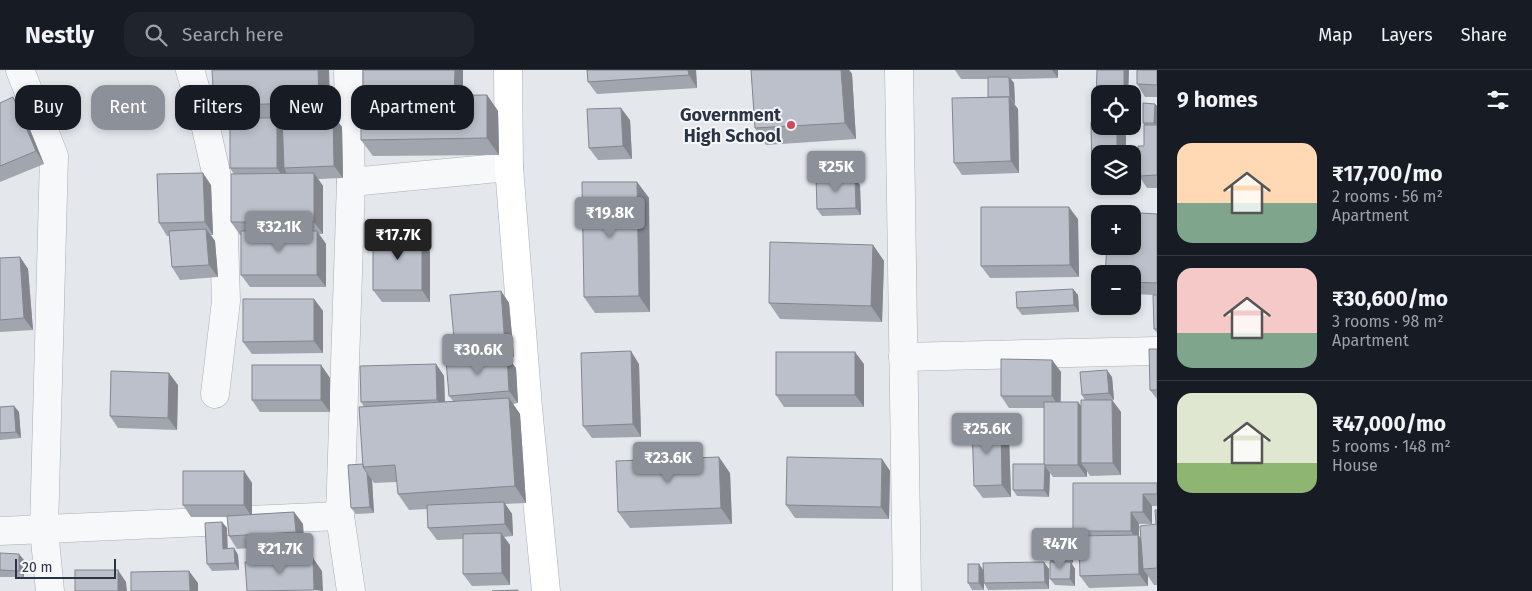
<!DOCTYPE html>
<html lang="en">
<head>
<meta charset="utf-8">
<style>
	:root { --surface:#171b24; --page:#20242c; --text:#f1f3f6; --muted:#9ea1a6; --line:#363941; --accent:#8c9099 }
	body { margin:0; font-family:"Fira Sans",sans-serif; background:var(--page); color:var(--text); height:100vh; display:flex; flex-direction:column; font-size:19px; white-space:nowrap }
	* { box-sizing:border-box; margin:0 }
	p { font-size:16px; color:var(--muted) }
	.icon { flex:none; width:28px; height:28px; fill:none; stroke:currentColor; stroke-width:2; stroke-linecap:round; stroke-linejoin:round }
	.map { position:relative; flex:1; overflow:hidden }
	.panel { display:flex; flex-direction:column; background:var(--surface); width:375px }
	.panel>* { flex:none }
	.banner { position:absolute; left:15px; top:15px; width:475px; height:45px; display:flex; gap:10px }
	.tools { position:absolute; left:1091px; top:15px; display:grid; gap:10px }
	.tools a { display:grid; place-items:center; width:50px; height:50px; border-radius:10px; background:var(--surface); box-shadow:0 2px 8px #0003; font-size:25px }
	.scale { position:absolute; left:15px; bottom:12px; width:101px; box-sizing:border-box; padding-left:5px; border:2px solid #2b3445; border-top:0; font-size:14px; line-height:18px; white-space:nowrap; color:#2b3445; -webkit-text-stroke:4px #f4f6f9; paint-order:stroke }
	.price { position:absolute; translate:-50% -42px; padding:0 11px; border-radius:5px; background:var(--accent); color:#fff; font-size:16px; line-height:32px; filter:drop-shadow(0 1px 2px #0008) }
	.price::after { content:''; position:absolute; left:50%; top:30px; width:15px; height:11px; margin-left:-8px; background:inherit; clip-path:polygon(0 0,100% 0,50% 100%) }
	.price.on { background:#222; color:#fff }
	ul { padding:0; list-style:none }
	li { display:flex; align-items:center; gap:15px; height:125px; padding:0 20px }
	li+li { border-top:1px solid var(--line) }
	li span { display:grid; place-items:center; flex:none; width:140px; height:100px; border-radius:15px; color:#555 }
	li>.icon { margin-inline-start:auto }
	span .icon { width:60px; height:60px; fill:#fffc; stroke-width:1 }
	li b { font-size:21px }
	h2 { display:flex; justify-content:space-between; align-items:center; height:60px; padding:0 20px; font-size:21px }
	.tag { padding:0 18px; border-radius:15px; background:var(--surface); box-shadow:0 2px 8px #0003; font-size:18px; line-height:45px }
	.tag.on { background:var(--accent); color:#fff }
	header { display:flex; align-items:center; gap:30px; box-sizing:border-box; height:70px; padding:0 25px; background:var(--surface); border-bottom:1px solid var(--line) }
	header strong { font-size:24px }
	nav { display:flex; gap:28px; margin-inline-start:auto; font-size:18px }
	.search { width:350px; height:45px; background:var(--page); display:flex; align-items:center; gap:12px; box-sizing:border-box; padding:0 18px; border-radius:15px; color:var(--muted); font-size:19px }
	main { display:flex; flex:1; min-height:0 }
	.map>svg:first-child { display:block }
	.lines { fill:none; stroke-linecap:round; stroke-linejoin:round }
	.street-casing { stroke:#a9aeb7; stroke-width:29 }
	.secondary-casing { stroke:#a9aeb7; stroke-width:29 }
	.street { stroke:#f7f8fa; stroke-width:28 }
	.secondary { stroke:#fff; stroke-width:28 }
	.wall { fill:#a1a5ae; fill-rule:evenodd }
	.shaded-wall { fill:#83868d }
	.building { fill:#bbc0ca; stroke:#83868d }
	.poi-dot { fill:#d1495b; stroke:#f4f6f9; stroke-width:2 }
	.labels { text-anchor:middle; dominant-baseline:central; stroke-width:4; stroke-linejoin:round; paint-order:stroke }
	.poi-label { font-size:18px; font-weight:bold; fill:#2b3445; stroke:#f4f6f9; text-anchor:end }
</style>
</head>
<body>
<header>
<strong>Nestly</strong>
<div class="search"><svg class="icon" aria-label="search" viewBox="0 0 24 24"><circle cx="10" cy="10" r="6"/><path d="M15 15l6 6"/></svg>Search here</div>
<nav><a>Map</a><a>Layers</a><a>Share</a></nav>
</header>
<main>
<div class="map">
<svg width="1157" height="521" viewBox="0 0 1157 521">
	<rect width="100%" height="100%" fill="#e4e7ec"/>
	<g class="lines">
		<g class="street-casing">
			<g id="street">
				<polyline points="20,0 54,86 44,460 50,521"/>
				<polyline points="190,0 202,41 223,133 226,231 215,324"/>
				<polyline points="348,0 351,112 340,446 351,521"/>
				<polyline points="899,0 907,521"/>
				<polyline points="351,112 509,97"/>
				<polyline points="903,287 1157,281"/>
				<polyline points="0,461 340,446"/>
			</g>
		</g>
		<g class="secondary-casing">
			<polyline id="secondary" points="508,0 509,97 528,338 546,521"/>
		</g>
		<use href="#street" class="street"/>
		<use href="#secondary" class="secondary"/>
	</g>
	<g class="wall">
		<path d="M 329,0 L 330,45 L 342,57 L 343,108 L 318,109 L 323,116 L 323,164 L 319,164 L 326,174 L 326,217 L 250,217 L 241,205 L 241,165 L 240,165 L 231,152 L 234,104 L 230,98 L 230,52 L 225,52 L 214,36 ZM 279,50 L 282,50 L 282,55 Z"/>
		<polygon points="587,0 696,0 697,18 597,24 588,12"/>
		<polygon points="751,0 849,0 852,4 856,69 766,75 755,58"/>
		<polygon points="955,0 1058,0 1058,8 1011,9 1014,13 1015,34 1014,34 1018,39 1019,103 962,105 954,93 988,27 988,9 961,9"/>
		<polygon points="1097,0 1129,0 1128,24 1100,24 1100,41 1096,36"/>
		<polygon points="1157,0 1157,27 1145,27 1137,14"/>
		<polygon points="363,25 487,25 498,41 499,85 373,86 361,70 364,26"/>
		<polygon points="13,27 22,40 44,94 0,112 0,33"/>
		<polygon points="1155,34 1157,36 1157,118 1147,118 1139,106 1144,76 1144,55 1143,53"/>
		<polygon points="630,50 632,89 598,90 589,78"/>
		<polygon points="1091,52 1100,52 1100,56 1120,56 1126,64 1126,84 1100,84 1100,116 1126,116 1126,119 1100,120 1092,107"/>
		<polygon points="637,112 649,128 650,242 595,243 584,227"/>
		<polygon points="211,115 213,165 211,165 215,171 218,207 180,210 172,197 169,166 167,166 159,153"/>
		<polygon points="860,115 861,145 822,146 817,139"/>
		<polygon points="1157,144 1157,263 1154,259 1154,225 1132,224 1132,204"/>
		<polygon points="1078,149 1079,207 990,208 981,196"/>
		<polygon points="422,162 430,174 430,232 382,232 373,220"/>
		<polygon points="873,175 884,191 882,252 780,249 769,233"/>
		<polygon points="20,187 28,199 33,260 0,262 0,188"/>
		<polygon points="1073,219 1078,225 1079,242 1022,245 1017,238"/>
		<polygon points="501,221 509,233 514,287 508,288 516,298 518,333 513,334 520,344 526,433 505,434 512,444 513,466 504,467 510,475 510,515 472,516 463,504 463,469 437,470 428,458 427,439 409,440 398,424 397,412 374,413 372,410 374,443 356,444 351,438 363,394 364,337 361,332 436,294 444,306 445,332 453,331 449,326 462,289 455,279"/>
		<polygon points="314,229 323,241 323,283 252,284 243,272"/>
		<polygon points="1157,279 1157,329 1150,320"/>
		<polygon points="1052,290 1061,302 1061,332 1078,332 1081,336 1085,330 1082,325 1112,307 1114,330 1112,330 1121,342 1121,405 1090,406 1087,401 1087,407 1053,407 1050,403 1049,427 1017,426 1013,420 1044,394 1044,338 1009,338 1001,326"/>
		<polygon points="639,294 641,367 592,368 583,356"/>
		<polygon points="864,294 864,337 784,337 776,325"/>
		<polygon points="321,295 330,308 330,342 260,342 252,330"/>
		<polygon points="178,315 177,360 118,358 110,346"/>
		<polygon points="14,336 19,342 21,368 0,370 0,337"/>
		<polygon points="1009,366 1011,427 983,428 974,416"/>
		<polygon points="882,389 890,401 889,449 795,448 786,435"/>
		<polygon points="244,401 252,413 252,444 294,442 303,454 304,474 237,479 229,466 227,447 191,447 183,435"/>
		<polygon points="730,403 732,454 630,458 618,442"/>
		<polygon points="1157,413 1157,436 1152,436 1152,454 1139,454 1139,466 1141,468 1156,454 1157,440 1157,515 1154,515 1148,506 1148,516 1089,518 1080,506 1079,470 1073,461"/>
		<polygon points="222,452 227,458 227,478 234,478 238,485 239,500 212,501 207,494"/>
		<polygon points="1067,467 1072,474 1073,493 1071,493 1075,499 1075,516 1055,515 1050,509 1051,492 1047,487"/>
		<polygon points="0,483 24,490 24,507 0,507"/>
		<polygon points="1044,492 1049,499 1049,519 988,520 984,513 984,510 984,520 972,520 968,513 979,494 983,500"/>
	</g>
	<g class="shaded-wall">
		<polygon points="318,0 329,0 330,48 319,32"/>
		<polygon points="455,0 463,0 463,37 454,25"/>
		<polygon points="688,0 696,0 697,18 689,5"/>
		<polygon points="841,0 849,0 852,4 856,69 845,53"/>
		<polygon points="1052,0 1058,0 1058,8"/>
		<polygon points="1124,0 1129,0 1128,24 1124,24"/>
		<polygon points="1009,7 1014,13 1015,34 1010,27"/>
		<polygon points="487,25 498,41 499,85 487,68"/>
		<polygon points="13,27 22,40 44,94 36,81"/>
		<polygon points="1009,27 1018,39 1019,103 1011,91"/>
		<polygon points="1155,34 1157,36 1157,57 1154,53"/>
		<polygon points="621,38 630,50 632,89 623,76"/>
		<polygon points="333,45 342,57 343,108 334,96"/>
		<polygon points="277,48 286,60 284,98 286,101 286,111 277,98"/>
		<polygon points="1117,56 1120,56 1126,64 1126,84 1117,84"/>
		<polygon points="203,103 211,115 213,165 205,152"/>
		<polygon points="314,103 323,116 323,164 314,152"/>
		<polygon points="855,108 860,115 861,145 856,138"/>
		<polygon points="637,112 649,128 650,242 639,226"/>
		<polygon points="1069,137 1078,149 1079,207 1070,195"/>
		<polygon points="206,159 215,171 218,207 209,195"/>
		<polygon points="317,161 326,174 326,217 317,205"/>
		<polygon points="422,162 430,174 430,232 422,220"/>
		<polygon points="873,175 884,191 882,252 871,236"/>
		<polygon points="20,187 28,199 33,260 24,248"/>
		<polygon points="1073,219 1078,225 1079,242 1074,235"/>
		<polygon points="501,221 509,233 514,287 505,275"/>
		<polygon points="314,229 323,241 323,283 314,271"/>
		<polygon points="631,281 639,294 641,367 633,354"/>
		<polygon points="855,282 864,294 864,337 855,325"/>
		<polygon points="507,286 516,298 518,333 509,321"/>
		<polygon points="1052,290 1061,302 1060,339 1052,326"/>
		<polygon points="436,294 444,306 445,342 437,330"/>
		<polygon points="321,295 330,308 330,342 321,330"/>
		<polygon points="1107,300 1112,307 1114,330 1109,323"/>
		<polygon points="169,303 178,315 177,360 168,348"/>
		<polygon points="509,328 520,344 526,433 515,416"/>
		<polygon points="1112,330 1121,342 1121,405 1113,393"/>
		<polygon points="1078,332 1087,344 1081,393 1087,401 1087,407 1078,395"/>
		<polygon points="14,336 19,342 21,368 16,362"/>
		<polygon points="1001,354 1009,366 1011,427 1002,415"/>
		<polygon points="719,387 730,403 732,454 721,438"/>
		<polygon points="882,389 890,401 889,449 881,437"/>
		<polygon points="1045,396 1050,403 1049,427 1044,420"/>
		<polygon points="244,401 252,413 252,447 244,435"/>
		<polygon points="367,403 372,410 374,443 370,437"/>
		<polygon points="1143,424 1152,436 1152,454 1143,442"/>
		<polygon points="504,432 512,444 513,466 505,454"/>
		<polygon points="294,442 303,454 304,474 296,462"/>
		<polygon points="1131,442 1139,454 1139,466 1147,477 1143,499 1148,506 1148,516 1139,504 1138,472 1131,461"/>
		<polygon points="222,452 227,458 228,485 223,479"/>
		<polygon points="501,463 510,475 510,515 502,503"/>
		<polygon points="1067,467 1072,474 1073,493 1068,486"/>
		<polygon points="234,478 238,485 239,500 235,493"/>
		<polygon points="19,484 24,490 24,507 19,501"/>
		<polygon points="313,488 322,501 323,521 314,520"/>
		<polygon points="1044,492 1049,499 1049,519 1045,512"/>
		<polygon points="1071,492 1075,499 1075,516 1070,509"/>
		<polygon points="979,494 984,501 984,520 979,513"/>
		<polygon points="118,500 126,512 127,521 118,521"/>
		<polygon points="189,501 198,513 198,521 190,521"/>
	</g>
	<g class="building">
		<polygon points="212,0 318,0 319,32 214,36"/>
		<polygon points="363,0 455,0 454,25 363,25"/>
		<polygon points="587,0 688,0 689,5 588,12"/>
		<polygon points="751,0 841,0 845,53 755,58"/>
		<polygon points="1097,0 1124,0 1124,24 1100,24 1100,36 1096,36"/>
		<polygon points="1137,0 1157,0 1157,15 1137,14"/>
		<polygon points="988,7 1009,7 1010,27 988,27"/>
		<polygon points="487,25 487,68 361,70 361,26"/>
		<polygon points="13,27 36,81 0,96 0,33"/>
		<polygon points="1009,27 1011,91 954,93 952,28"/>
		<polygon points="1143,33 1155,34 1154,53 1143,53"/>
		<polygon points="621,38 623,76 589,78 587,39"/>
		<polygon points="333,45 334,96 284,98 282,46"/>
		<rect x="230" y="48" width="47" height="50"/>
		<polygon points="1091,52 1100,52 1100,56 1117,56 1117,84 1100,84 1100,107 1092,107"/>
		<polygon points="1144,55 1157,55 1157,105 1139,106 1138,76 1144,76"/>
		<polygon points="203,103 205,152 159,153 157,104"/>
		<polygon points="314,103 314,152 231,152 231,104"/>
		<polygon points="816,108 855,108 856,138 817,139"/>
		<polygon points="582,112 637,112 639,226 584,227"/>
		<polygon points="981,137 1069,137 1070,195 981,196"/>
		<polygon points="1108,141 1157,144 1157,213 1132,212 1132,204 1105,204 1107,176 1132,176 1132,144 1108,144"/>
		<polygon points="206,159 209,195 172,197 169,161"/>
		<rect x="241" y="161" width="76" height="44"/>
		<rect x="373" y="162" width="49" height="58"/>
		<polygon points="770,172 873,175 871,236 769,233"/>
		<polygon points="20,187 24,248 0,250 0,188"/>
		<polygon points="1073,219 1074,235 1017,238 1016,222"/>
		<polygon points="501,221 505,275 455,279 450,225"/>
		<polygon points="1153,225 1157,225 1157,259 1154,259"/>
		<polygon points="243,229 314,229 314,271 243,272"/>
		<polygon points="1149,279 1157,279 1157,320 1150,320"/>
		<polygon points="631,281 633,354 583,356 581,283"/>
		<rect x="776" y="282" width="79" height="43"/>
		<polygon points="507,286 509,321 449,326 446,290"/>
		<polygon points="1001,289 1052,290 1052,326 1001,326"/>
		<polygon points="436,294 437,330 361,332 360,296"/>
		<rect x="252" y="295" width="69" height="35"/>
		<polygon points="1107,300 1109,323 1082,325 1080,302"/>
		<polygon points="111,301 169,303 168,348 110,346"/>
		<polygon points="509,328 515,416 398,424 395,395 363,397 359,337"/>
		<polygon points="1081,330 1112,330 1113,393 1081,393"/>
		<rect x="1044" y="332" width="34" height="63"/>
		<polygon points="14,336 16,362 0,363 0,337"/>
		<polygon points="972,354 1001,354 1002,415 974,416"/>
		<polygon points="719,387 721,438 618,442 616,391"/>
		<polygon points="787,387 882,389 881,437 786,435"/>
		<polygon points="363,394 363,397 367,403 370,437 351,438 348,395"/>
		<polygon points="1013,394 1045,394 1044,420 1013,420"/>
		<rect x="183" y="401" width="61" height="34"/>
		<polygon points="1073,413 1157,413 1157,424 1143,424 1143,442 1131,442 1131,461 1073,461"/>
		<polygon points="504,432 505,454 428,458 427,435"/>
		<polygon points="1155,440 1157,440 1157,454 1156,454"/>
		<polygon points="294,442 296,462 229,466 227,446"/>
		<polygon points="222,452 223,479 234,478 235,493 207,494 205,453"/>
		<polygon points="1157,454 1157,498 1143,499 1140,456"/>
		<polygon points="501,463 502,503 463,504 463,464"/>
		<polygon points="1138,465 1139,504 1080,506 1079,466"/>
		<polygon points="1047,467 1067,467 1068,486 1047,487"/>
		<polygon points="0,483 19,484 19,501 0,500"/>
		<polygon points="313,488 314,520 247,521 245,492"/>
		<polygon points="1044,492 1045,512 984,513 983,493"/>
		<polygon points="1050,492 1071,492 1070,509 1050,509"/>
		<rect x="968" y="494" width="11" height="19"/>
		<rect x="75" y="500" width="43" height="21"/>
		<polygon points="189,501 190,521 131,521 131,502"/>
		<polygon points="518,520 518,521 492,521"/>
	</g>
	<circle class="poi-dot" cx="791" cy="55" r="5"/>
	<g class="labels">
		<g class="poi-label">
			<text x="781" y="45">Government<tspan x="781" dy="21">High School</tspan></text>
		</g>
	</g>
</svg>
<div class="tools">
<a><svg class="icon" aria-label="locate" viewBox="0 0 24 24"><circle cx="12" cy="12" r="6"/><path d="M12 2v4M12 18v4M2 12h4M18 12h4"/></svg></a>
<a><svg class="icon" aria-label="layers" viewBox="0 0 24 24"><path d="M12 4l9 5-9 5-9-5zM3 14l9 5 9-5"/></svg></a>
<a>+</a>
<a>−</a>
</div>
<div class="scale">20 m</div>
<b class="price" style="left:836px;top:123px">₹25K</b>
<b class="price" style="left:610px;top:169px">₹19.8K</b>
<b class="price" style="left:279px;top:183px">₹32.1K</b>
<b class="price on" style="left:398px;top:191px">₹17.7K</b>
<b class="price" style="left:478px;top:306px">₹30.6K</b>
<b class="price" style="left:987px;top:385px">₹25.6K</b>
<b class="price" style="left:668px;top:414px">₹23.6K</b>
<b class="price" style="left:1060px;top:500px">₹47K</b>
<b class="price" style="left:280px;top:505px">₹21.7K</b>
<div class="banner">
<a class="tag">Buy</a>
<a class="tag on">Rent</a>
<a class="tag">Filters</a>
<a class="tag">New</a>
<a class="tag">Apartment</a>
</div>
</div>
<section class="panel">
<h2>9 homes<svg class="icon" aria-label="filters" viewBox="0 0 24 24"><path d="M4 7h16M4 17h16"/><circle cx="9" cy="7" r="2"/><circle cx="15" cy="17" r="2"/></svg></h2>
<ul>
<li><span style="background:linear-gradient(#ffd9b3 60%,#7fa58c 0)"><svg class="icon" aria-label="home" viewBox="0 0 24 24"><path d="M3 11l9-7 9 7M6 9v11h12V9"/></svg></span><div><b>₹17,700/mo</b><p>2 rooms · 56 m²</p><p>Apartment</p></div></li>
<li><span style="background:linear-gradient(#f6c9c9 65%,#7fa58c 0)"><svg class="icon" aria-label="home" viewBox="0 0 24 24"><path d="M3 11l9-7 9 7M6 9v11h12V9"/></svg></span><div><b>₹30,600/mo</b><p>3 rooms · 98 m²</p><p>Apartment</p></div></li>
<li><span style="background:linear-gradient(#dfe7d0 70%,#8fb573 0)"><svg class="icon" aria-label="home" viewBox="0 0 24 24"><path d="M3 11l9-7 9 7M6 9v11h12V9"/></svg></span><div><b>₹47,000/mo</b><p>5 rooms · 148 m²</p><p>House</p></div></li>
</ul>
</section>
</main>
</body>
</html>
